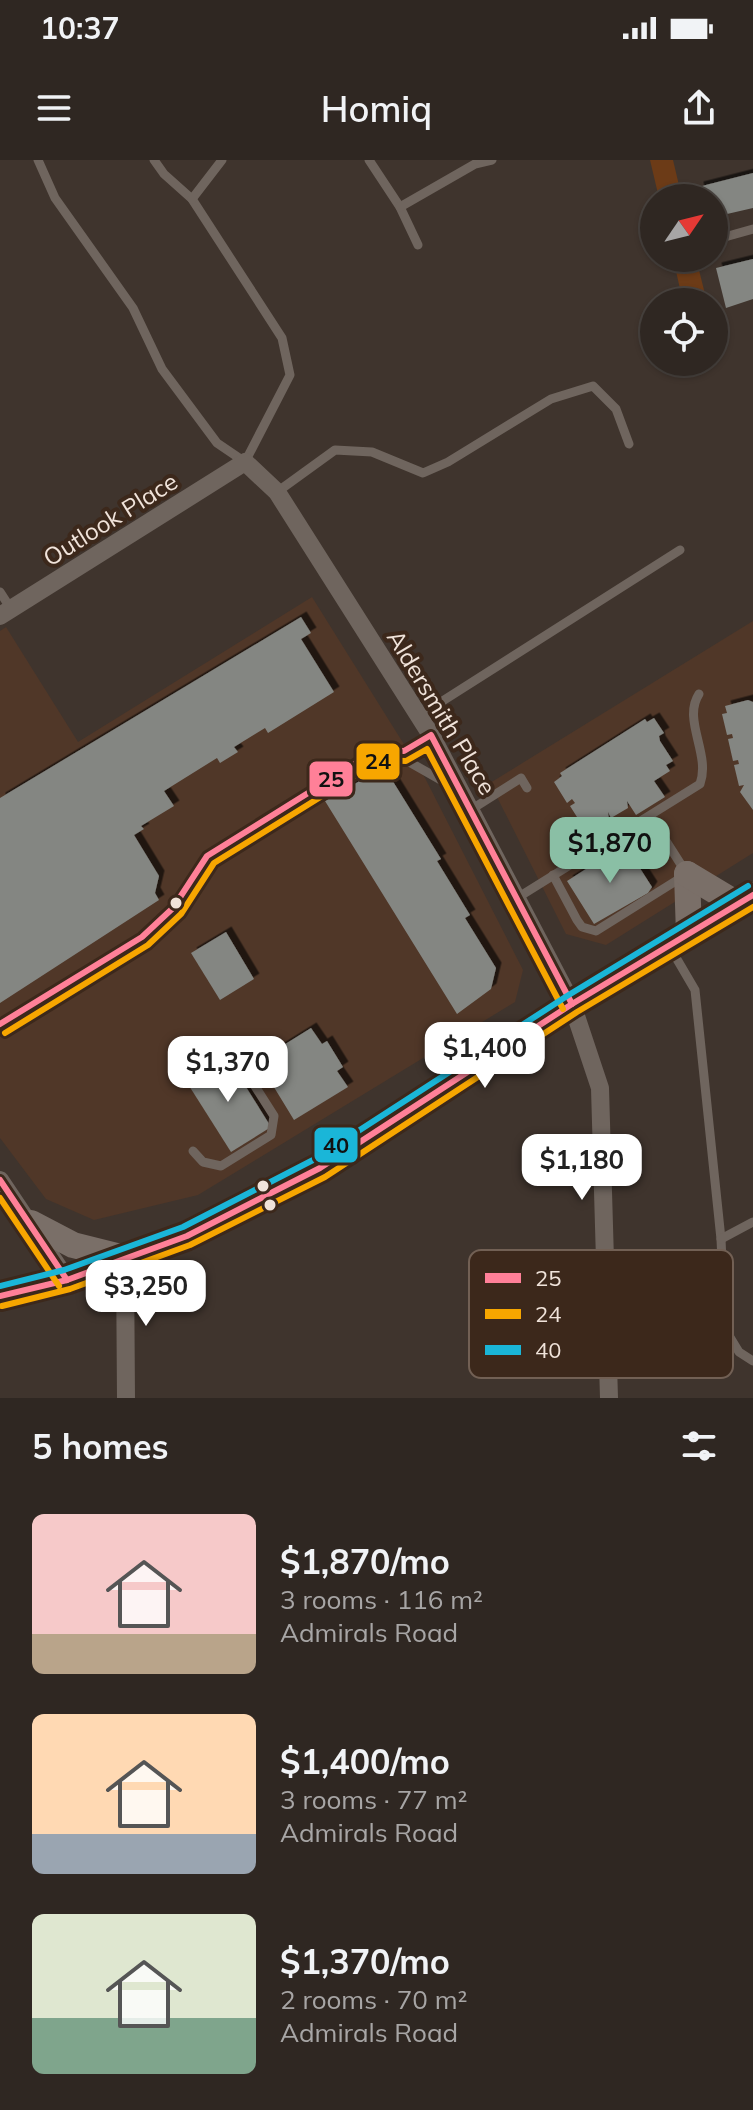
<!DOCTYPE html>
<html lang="en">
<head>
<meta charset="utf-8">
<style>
	:root { --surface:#2f2722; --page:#372f2a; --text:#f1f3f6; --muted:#a7a5a5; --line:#4a4440; --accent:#8abfa5 }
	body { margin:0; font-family:Mulish,sans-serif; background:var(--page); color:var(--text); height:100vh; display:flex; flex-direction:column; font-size:30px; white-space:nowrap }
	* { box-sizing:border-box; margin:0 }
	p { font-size:26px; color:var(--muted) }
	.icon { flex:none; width:44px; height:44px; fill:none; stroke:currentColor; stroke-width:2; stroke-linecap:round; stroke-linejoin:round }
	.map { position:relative; height:1238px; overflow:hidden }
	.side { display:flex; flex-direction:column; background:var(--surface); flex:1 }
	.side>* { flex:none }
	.needle { width:52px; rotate:55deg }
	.buttons { position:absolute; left:640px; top:24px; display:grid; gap:16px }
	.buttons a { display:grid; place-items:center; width:88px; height:88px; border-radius:50%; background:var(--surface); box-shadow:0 2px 6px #0004,0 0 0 2px var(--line); font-size:40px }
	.price { position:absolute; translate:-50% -68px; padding:0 18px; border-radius:16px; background:#fff; color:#222; font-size:26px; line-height:52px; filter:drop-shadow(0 2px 4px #0008) }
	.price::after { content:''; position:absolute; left:50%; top:48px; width:24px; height:18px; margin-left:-12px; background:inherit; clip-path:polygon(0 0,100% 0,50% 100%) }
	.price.selected { background:var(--accent); color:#111 }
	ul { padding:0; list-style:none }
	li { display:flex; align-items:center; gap:24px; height:200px; padding:0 32px }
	li span { display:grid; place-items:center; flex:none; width:224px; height:160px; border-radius:12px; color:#555 }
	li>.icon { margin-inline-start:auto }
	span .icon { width:96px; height:96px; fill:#fffc; stroke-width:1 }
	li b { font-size:34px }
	h2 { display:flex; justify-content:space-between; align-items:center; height:96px; padding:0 32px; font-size:34px }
	.status { display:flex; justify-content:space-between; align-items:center; height:56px; padding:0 40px; background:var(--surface); direction:ltr }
	.status svg { height:22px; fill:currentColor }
	header { display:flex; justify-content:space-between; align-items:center; height:104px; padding:0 32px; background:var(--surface); font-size:36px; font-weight:600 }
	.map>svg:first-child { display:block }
	.built { fill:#503728 }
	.green { fill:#6c3b17 }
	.building { fill:#848682; filter:url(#shadow) }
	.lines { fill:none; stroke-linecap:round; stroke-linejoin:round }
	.lane { stroke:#6f655e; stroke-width:9 }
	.street { stroke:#6f655e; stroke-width:18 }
	.secondary { stroke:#7a6f68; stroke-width:26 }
	.bus-1-casing { stroke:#3c281b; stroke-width:12 }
	.bus-2-casing { stroke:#3c281b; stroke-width:12 }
	.bus-3-casing { stroke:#3c281b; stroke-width:12 }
	.bus-1 { stroke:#ff8098; stroke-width:6 }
	.bus-2 { stroke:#f7a600; stroke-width:6 }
	.bus-3 { stroke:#1ab6d8; stroke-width:6 }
	.bus-dot { fill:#f0e3da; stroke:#3c281b; stroke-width:3 }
	.labels { text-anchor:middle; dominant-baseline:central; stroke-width:8; stroke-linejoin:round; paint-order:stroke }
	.street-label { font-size:24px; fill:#f0e3da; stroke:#3c281b }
	.key { fill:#3c281b; stroke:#726054; stroke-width:2 }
	.key-label { font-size:22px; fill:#f0e3da }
	.line-badge { stroke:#3c281b; stroke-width:3 }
	.pale-badge-label { font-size:22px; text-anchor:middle; font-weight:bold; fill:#111 }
</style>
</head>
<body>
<div class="status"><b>10:37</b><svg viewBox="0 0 49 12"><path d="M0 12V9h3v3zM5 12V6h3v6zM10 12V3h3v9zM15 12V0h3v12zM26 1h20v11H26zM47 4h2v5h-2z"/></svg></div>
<header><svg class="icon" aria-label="menu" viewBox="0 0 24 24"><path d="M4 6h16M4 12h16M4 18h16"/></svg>Homiq<svg class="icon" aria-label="share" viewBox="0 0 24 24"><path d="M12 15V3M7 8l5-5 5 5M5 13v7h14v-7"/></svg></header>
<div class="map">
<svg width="753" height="1238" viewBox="0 0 753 1238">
	<defs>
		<filter id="shadow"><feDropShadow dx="5.5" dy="-5.5" stdDeviation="0" flood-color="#0009"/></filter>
	</defs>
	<rect width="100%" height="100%" fill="#3f342d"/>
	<g class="built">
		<polygon points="312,437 425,618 523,810 515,842 198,1035 94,1060 46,1039 0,978 0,471 6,467 78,582"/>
		<polygon points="753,461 753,693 606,785 566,774 490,623"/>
	</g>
	<g class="green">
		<polygon points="650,0 673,0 682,38 659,38"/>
		<polygon points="673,98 696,98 707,142 683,142"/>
	</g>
	<g class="building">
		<polygon points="753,13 753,48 714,57 714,38 700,38 698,27"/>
		<polygon points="753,99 753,139 726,148 716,108"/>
		<polygon points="301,457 311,473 301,479 334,532 268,573 265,568 234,587 238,592 220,603 217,598 164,631 174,646 141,666 144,669 134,675 159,716 155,733 159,740 0,843 0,638"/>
		<polygon points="748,540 753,542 753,650 740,632 744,625 739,626 734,605 739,604 738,600 733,601 728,579 733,578 732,574 727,575 722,554 727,553 725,546"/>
		<polygon points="654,558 664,573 659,576 660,581 673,601 666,605 670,611 654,621 665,637 636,655 627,641 628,648 611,658 608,652 609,659 592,670 589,665 584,668 570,646 575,643 572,639 567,643 554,622 562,616 560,613 645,559 647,562"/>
		<polygon points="384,607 441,699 437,701 470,755 465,758 496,808 491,829 457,854 325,641"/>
		<polygon points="619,688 621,691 627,688 652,727 648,733 594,764 567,721"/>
		<polygon points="226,772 254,819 220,840 191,793"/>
		<polygon points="311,868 322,884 327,881 343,907 337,911 348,927 294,960 258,901"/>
		<polygon points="226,895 271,967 231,992 186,921"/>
	</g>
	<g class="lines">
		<g class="lane">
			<polyline points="38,0 55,38 133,148 162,209 217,283 245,302 290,215 282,178 192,39 164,14 154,0"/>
			<polyline points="369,0 400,47 418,85"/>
			<polyline points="192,39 222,0"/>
			<polyline points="400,47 475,4 492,0"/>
			<polyline points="714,80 753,69"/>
			<polyline points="277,332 335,290 372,292 423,313 448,302 551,239 593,226 616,249 629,284"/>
			<polyline points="0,432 11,449"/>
			<polyline points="419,556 680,390"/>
			<polyline points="395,594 455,628"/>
			<polyline points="472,649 521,618 527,628"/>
			<polyline points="553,715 577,760 582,767 596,771 687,714 650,656"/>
			<path d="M 517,738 L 700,624 C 711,594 682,560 699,534"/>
			<polyline points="671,789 695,830 721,1079 725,1169 739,1192 753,1201"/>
			<polyline points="0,864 142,777 173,748 207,696 377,590 404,591 431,575"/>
			<polyline points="193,991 203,1002 221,1006 271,975 274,956 230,887 226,884 203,896"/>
			<polyline points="721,1079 753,1062"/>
		</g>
		<g class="street">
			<polyline points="0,456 245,302 277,332 431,575 572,844 600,928 609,1238"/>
			<polyline points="0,1020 67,1120"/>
			<polyline points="125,1098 126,1238"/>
		</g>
		<g class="secondary">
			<polyline points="687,714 689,774"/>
			<polyline points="687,714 737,744"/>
			<polyline points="31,1063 73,1085 125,1098"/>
			<polyline points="0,1136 67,1120 187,1076 320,1008 572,844 753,735"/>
		</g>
		<g class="bus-1-casing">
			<g id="bus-1">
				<polyline points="0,864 142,777 173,748 207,696 377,590 404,591 431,575 572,844"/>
				<polyline points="0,1020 67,1120"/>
				<polyline points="0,1136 67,1120 187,1076 320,1008 572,844 753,735"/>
			</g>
		</g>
		<g class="bus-2-casing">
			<g id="bus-2">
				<polyline points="5,873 148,785 181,754 214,703 380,600 406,601 427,589 563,849"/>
				<polyline points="0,1038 59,1126"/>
				<polyline points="2,1146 70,1129 190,1085 325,1017 577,852 753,747"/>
			</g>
		</g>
		<g class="bus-3-casing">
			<polyline id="bus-3" points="0,1126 64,1110 183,1067 315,999 567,836 748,726"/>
		</g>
		<use href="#bus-1" class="bus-1"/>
		<use href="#bus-2" class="bus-2"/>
		<use href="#bus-3" class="bus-3"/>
	</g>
	<g class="bus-dot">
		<circle cx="176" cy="743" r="7"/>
		<circle cx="263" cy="1026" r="7"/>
		<circle cx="270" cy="1045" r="7"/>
	</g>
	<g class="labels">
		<g class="street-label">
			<text transform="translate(110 359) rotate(-32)">Outlook Place</text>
			<text transform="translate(442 552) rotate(59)">Aldersmith Place</text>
		</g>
	</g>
	<rect x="469" y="1090" width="264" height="128" rx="12" class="key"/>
	<rect x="485" y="1113" width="36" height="10" fill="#ff8098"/>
	<rect x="485" y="1149" width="36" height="10" fill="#f7a600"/>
	<rect x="485" y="1185" width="36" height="10" fill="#1ab6d8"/>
	<g class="key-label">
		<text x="535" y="1126">25</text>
		<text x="535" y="1162">24</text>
		<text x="535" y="1198">40</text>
	</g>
	<g class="line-badge">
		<rect x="355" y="582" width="46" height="39" rx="8" fill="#f7a600"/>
		<rect x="308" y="600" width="46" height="38" rx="8" fill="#ff8098"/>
		<rect x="313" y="966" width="46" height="38" rx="8" fill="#1ab6d8"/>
	</g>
	<g class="pale-badge-label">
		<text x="378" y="609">24</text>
		<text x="331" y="627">25</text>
		<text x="336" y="993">40</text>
	</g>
</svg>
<div class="buttons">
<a><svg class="needle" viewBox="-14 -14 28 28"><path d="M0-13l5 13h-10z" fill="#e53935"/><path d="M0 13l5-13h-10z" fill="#a7a5a5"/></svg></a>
<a><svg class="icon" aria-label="locate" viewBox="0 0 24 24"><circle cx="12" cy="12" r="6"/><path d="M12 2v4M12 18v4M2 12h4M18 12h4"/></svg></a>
</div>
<b class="price selected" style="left:610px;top:725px">$1,870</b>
<b class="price" style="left:485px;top:930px">$1,400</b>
<b class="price" style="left:228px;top:944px">$1,370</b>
<b class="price" style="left:582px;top:1042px">$1,180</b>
<b class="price" style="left:146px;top:1168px">$3,250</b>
</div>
<section class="side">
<h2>5 homes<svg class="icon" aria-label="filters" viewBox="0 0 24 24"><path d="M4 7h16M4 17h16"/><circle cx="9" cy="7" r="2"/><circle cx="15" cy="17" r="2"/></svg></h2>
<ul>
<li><span style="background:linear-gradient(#f6c9c9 75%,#b9a48a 0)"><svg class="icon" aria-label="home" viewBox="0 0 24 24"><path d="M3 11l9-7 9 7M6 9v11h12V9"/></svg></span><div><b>$1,870/mo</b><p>3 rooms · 116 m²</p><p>Admirals Road</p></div></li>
<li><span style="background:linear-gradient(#ffd9b3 75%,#9aa5b1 0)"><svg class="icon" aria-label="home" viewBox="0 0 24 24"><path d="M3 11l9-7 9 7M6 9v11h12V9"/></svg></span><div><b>$1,400/mo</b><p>3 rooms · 77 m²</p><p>Admirals Road</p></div></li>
<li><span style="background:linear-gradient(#dfe7d0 65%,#7fa58c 0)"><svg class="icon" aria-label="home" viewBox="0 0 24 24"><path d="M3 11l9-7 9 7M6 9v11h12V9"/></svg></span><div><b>$1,370/mo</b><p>2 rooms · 70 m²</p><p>Admirals Road</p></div></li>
</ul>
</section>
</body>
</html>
